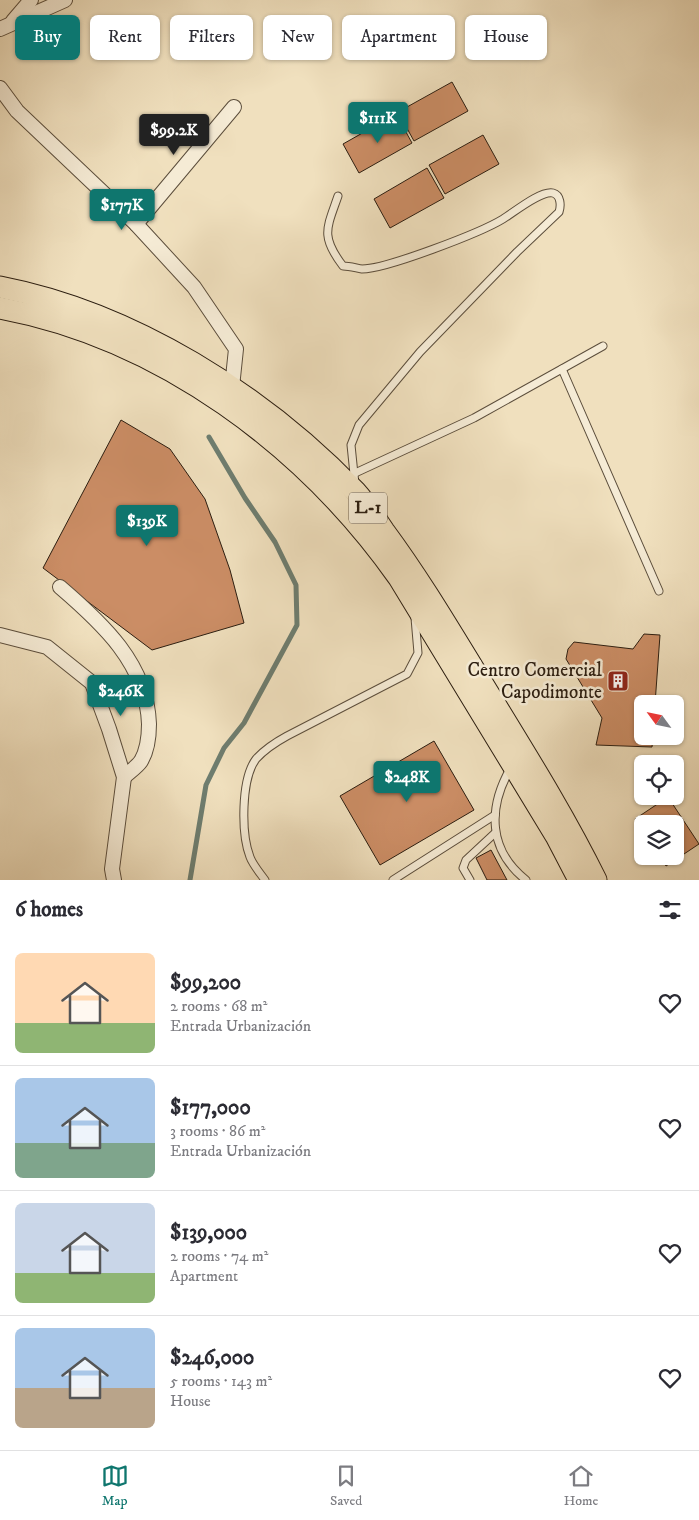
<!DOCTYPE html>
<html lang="en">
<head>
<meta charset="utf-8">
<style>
	:root { --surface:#fff; --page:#f2f2f3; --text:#2b2b33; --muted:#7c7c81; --line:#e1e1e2; --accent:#0f766e }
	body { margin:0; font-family:"IM FELL DW Pica",serif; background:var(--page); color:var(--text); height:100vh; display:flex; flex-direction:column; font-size:19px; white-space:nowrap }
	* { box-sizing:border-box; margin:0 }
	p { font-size:16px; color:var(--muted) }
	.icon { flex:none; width:28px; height:28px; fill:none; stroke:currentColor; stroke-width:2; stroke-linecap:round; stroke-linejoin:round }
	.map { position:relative; height:880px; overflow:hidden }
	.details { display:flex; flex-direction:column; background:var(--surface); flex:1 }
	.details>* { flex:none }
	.top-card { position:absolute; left:15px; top:15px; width:670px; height:45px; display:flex; gap:10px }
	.needle { width:32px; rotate:303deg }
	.fabs { position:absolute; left:634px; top:695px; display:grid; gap:10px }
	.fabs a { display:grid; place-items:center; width:50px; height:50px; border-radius:8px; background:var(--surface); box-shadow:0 1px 4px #0004; font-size:25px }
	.price { position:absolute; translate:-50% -42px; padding:0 11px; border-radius:5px; background:var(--accent); color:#fff; font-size:16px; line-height:32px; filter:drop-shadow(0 1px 2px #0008) }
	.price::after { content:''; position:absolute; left:50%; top:30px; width:15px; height:11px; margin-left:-8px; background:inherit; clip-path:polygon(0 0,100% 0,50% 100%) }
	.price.selected { background:#222; color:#fff }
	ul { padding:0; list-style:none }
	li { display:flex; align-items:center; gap:15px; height:125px; padding:0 15px }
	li+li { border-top:1px solid var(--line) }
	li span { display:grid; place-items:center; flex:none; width:140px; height:100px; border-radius:8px; color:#555 }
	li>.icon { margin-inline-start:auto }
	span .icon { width:60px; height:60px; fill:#fffc; stroke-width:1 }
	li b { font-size:21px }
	h2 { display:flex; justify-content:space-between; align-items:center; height:60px; padding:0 15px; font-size:21px }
	.pill { padding:0 18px; border-radius:8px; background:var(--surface); box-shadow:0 1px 4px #0004; font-size:18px; line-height:45px }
	.pill.selected { background:var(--accent); color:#fff }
	.dock { display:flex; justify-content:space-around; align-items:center; height:70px; border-top:1px solid var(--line); background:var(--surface); font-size:14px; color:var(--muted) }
	.dock a { display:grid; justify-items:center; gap:2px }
	.dock .selected { color:var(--accent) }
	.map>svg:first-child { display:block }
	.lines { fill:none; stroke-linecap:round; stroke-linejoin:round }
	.stream { stroke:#6e7d6f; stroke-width:5 }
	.building { fill:#cb8d65; stroke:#2b1d10 }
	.service-casing { stroke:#5c4e3c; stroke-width:9 }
	.minor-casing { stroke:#5c4e3c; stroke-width:16 }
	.primary-casing { stroke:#2b1d10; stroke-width:23 }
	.service { stroke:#f5ebd5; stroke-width:7 }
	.minor { stroke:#f5ebd5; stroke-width:14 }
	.primary { stroke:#f0e0be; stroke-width:21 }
	.labels { text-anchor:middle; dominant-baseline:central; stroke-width:5; stroke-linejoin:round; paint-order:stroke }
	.shield { fill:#f5ebd5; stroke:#685b4b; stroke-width:1 }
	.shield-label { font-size:18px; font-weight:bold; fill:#2b1d10 }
	.poi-label { font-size:19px; fill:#2b1d10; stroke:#f5ebd5; text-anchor:end }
</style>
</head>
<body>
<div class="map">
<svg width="699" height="880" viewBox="0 0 699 880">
	<rect width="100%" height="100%" fill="#f0e0be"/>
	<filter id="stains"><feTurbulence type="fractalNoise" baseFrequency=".004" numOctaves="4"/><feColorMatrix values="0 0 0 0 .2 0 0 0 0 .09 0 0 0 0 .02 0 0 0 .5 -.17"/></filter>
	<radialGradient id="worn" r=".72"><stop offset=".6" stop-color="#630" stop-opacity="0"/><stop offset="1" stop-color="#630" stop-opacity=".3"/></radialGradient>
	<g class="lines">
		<polyline class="stream" points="190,880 206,785 224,748 244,723 297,625 296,585 275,542 245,498 209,437"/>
	</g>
	<g class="building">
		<polygon points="452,82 468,111 414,141 398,112"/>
		<polygon points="396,114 412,143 359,173 343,144"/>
		<polygon points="483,135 499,164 445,194 429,165"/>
		<polygon points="427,168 444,198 390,228 374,199"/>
		<polygon points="121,420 170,449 205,499 230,570 244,623 152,650 43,568"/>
		<polygon points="644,634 660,635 655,704 642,704 642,736 653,736 652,747 596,745 602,718 566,659 568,649 574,642 633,649"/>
		<polygon points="434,741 474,810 380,865 340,796"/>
		<polygon points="668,797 699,844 666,866 660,856 675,856 675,824 642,824 642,830 635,819"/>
		<polygon points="491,850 507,880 487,880 476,858"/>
	</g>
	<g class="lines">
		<g class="service-casing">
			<g id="service">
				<path d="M 338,196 C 327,228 320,236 343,266 C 349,266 356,268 362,269 C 386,269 480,233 503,219 C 513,213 541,190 553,193 C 561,195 561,206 559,212 L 517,252 L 420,352 L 359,425 L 351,445 L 355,484"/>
				<polyline points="562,369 659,591"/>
				<polyline points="353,474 474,418 603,346"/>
				<path d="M 510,769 C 488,808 488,850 526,880"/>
				<path d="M 265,880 C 260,873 253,865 250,857 C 241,834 241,779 256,759 C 265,749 276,742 287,736 L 407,674 L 418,653 L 415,618"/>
				<polyline points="393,880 495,815"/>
				<polyline points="470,880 463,868 466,860 495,833"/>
			</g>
		</g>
		<g class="minor-casing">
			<g id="minor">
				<polyline points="13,21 31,0"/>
				<polyline points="0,29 65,0"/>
				<polyline points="0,88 17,111 136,224 194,287 236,349 232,387"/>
				<polyline points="136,224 234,107"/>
				<path d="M 60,587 C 102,623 147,664 149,724 C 149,735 147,751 141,761 C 137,767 129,772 124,777"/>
				<polyline points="0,635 47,647 92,683 109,729 124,777 112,869 114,880"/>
			</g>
		</g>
		<g class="primary-casing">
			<g id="primary">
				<path d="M 0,287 C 133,313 263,395 356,492 C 367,504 375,518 384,531 C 421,581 452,634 484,686 C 523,750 563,813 596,880"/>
				<path d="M 0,308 C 161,338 305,445 399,578 L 556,836 L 579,880"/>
			</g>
		</g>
		<use href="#service" class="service"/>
		<use href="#minor" class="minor"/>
		<use href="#primary" class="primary"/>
	</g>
	<defs>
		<g id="building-square" transform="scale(1.125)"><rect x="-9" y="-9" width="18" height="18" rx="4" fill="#8f2418" stroke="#f5ebd5"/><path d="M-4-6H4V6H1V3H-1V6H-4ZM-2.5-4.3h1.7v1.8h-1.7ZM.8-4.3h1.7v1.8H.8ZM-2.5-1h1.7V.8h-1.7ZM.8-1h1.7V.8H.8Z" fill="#fff"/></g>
	</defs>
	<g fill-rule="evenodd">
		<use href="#building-square" x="618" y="681"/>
	</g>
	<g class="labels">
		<rect class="shield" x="349" y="492.5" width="38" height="31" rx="4"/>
		<g class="shield-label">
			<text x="368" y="508">L-1</text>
		</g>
		<g class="poi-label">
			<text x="602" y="670">Centro Comercial<tspan x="602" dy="22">Capodimonte</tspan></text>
		</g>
	</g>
	<rect width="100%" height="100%" filter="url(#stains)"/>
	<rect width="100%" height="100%" fill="url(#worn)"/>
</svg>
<div class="fabs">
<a><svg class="needle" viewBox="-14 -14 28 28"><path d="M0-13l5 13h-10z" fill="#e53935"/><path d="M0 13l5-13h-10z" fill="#7c7c81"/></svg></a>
<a><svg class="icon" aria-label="locate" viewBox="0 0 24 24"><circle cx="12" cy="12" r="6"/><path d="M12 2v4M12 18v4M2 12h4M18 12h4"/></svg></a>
<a><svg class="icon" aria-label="layers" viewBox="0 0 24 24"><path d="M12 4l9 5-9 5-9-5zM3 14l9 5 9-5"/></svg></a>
</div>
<b class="price" style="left:378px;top:144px">$111K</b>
<b class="price selected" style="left:174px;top:156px">$99.2K</b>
<b class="price" style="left:122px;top:231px">$177K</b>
<b class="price" style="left:147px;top:547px">$139K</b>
<b class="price" style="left:121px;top:717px">$246K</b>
<b class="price" style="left:407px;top:803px">$248K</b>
<div class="top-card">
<a class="pill selected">Buy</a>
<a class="pill">Rent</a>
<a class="pill">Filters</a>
<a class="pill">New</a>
<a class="pill">Apartment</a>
<a class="pill">House</a>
</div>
</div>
<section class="details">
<h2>6 homes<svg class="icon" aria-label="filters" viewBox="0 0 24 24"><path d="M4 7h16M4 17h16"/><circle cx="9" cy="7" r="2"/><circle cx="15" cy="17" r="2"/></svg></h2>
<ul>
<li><span style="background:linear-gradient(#ffd9b3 70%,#8fb573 0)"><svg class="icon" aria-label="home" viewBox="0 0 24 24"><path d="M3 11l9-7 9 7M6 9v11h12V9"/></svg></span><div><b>$99,200</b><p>2 rooms · 68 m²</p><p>Entrada Urbanización</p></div><svg class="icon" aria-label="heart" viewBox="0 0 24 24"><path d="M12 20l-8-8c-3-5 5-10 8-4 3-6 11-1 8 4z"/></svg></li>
<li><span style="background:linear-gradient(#a9c7e8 65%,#7fa58c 0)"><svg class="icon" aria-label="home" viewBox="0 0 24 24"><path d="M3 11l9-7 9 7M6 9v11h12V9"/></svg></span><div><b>$177,000</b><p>3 rooms · 86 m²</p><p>Entrada Urbanización</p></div><svg class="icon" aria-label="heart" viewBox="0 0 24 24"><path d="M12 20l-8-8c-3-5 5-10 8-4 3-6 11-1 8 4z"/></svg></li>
<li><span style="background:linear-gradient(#c9d6e8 70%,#8fb573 0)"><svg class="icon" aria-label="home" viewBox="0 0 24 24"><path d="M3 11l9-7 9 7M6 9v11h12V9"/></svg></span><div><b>$139,000</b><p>2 rooms · 74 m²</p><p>Apartment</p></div><svg class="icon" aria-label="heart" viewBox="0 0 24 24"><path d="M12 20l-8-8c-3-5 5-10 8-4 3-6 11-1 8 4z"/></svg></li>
<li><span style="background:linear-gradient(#a9c7e8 60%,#b9a48a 0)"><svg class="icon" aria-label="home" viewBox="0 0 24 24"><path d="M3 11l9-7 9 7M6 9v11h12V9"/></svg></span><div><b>$246,000</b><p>5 rooms · 143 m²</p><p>House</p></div><svg class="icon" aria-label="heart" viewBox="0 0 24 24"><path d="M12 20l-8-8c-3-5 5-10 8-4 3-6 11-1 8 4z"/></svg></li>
</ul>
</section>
<nav class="dock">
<a class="selected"><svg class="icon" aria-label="map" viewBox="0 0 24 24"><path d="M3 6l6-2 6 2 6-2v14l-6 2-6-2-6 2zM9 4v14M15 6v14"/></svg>Map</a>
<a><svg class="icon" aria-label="saved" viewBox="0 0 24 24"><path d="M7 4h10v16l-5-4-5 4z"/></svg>Saved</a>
<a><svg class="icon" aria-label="home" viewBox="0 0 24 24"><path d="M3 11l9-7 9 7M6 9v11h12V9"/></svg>Home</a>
</nav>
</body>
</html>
